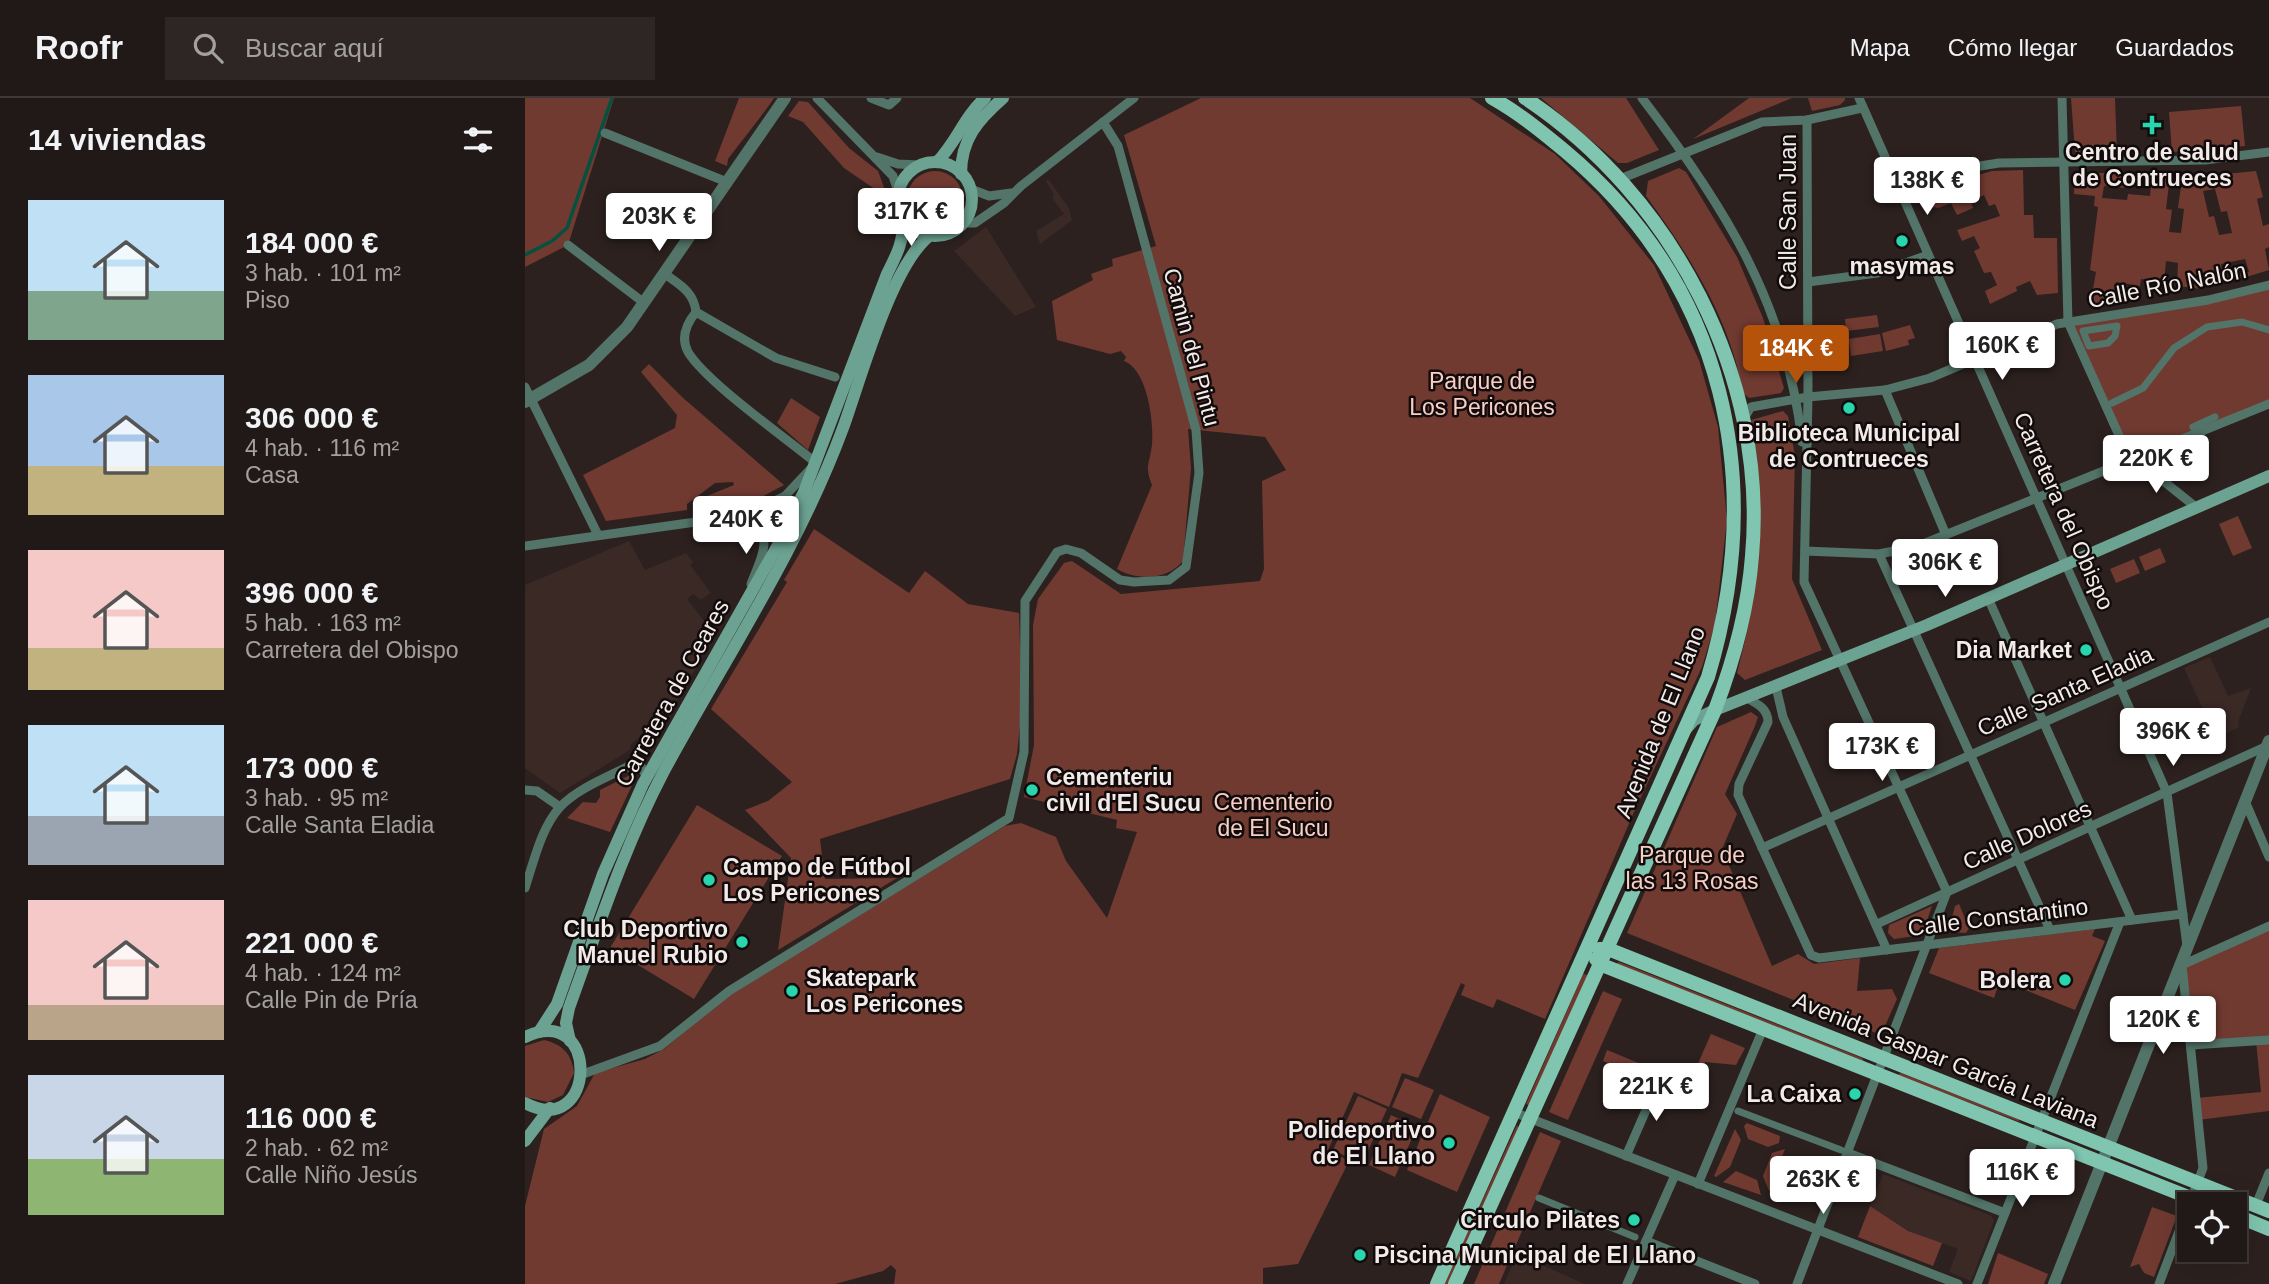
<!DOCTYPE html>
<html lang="es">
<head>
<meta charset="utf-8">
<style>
	:root { --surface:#211917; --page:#2d2624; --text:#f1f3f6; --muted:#a2a0a1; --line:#3e3836; --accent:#b45309 }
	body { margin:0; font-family:Helvetica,sans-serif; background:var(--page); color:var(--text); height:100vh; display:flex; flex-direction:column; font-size:26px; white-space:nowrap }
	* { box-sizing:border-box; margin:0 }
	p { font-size:23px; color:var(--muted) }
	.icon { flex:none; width:38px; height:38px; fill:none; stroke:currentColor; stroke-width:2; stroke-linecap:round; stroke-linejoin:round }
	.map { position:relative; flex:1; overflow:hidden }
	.sheet { display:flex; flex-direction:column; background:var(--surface); width:525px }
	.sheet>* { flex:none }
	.buttons { position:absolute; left:1652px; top:1094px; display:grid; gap:14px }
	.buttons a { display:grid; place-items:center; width:70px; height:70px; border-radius:0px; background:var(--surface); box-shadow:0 7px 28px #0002,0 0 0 2px var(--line); font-size:35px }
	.price { position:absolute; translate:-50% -60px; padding:0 16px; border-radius:7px; background:#fff; color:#222; font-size:23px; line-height:46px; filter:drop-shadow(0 2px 4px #0008) }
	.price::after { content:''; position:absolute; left:50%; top:42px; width:21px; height:16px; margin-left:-10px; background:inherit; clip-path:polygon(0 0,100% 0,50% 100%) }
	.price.on { background:var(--accent); color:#fff }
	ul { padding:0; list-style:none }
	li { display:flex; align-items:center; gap:21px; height:175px; padding:0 28px }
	li span { display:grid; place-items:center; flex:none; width:196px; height:140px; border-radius:0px; color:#555 }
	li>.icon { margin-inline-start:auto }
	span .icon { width:84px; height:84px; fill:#fffc; stroke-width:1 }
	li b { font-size:30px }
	h2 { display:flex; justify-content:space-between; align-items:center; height:84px; padding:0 28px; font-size:30px }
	header { display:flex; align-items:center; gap:42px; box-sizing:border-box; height:98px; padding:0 35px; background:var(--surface); border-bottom:2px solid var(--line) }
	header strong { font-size:33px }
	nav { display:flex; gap:38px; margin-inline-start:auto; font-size:24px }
	.search { width:490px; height:63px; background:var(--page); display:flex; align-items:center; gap:18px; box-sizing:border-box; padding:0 24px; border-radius:0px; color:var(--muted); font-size:26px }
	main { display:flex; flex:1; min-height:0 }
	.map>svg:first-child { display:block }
	.built { fill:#3b2926 }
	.green { fill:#703a31; fill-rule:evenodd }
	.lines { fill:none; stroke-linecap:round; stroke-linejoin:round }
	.stream { stroke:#045140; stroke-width:3.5 }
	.pedestrian { stroke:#537469; stroke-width:7 }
	.minor { stroke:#537469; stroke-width:9 }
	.tertiary { stroke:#537469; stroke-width:12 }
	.secondary { stroke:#6ca291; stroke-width:12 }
	.primary { stroke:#7fc5af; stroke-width:14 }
	.poi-dot { fill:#28d5ad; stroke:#110c0b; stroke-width:2.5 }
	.labels { text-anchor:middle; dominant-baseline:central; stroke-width:5; stroke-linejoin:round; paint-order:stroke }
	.poi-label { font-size:23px; font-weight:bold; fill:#f3ebe9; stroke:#110c0b; text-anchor:end }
	.street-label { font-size:23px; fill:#f3ebe9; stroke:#110c0b }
	.park-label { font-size:23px; fill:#f8cec5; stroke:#110c0b }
</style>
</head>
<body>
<header>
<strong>Roofr</strong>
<div class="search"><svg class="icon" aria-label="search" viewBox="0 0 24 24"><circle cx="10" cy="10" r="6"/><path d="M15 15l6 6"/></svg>Buscar aquí</div>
<nav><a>Mapa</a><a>Cómo llegar</a><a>Guardados</a></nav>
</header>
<main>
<section class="sheet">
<h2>14 viviendas<svg class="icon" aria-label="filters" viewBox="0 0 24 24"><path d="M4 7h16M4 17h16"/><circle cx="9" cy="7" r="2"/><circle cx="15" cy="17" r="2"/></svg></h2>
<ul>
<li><span style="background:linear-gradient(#bfe0f5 65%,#7fa58c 0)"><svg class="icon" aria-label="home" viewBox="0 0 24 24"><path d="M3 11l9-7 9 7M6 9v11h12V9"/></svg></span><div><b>184 000 €</b><p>3 hab. · 101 m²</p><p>Piso</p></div></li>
<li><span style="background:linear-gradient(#a9c7e8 65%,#c2b280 0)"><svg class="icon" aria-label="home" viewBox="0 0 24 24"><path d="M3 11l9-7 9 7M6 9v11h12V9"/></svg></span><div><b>306 000 €</b><p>4 hab. · 116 m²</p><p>Casa</p></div></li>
<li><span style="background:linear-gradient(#f6c9c9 70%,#c2b280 0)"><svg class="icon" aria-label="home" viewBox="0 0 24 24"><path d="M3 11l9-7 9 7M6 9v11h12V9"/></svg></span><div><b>396 000 €</b><p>5 hab. · 163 m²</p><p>Carretera del Obispo</p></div></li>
<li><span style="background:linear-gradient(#bfe0f5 65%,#9aa5b1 0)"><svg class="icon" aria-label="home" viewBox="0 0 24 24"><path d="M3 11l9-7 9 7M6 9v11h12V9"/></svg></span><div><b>173 000 €</b><p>3 hab. · 95 m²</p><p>Calle Santa Eladia</p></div></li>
<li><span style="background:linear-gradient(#f6c9c9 75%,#b9a48a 0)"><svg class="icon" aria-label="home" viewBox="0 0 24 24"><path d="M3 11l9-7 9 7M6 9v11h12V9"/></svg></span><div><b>221 000 €</b><p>4 hab. · 124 m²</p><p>Calle Pin de Pría</p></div></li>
<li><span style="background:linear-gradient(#c9d6e8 60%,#8fb573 0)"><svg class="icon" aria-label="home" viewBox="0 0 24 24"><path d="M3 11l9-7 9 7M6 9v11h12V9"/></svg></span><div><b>116 000 €</b><p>2 hab. · 62 m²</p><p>Calle Niño Jesús</p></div></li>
</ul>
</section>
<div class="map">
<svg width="1744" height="1186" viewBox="0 0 1744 1186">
	<rect width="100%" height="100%" fill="#2c211f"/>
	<g class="built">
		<polygon points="523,81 544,110 547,122 515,146 511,133 539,116 527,100 529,97 521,83"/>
		<polygon points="461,129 511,209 490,218 429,153"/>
		<polygon points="104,443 120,472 161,455 168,464 165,467 186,495 176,502 168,496 162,501 186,532 182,536 187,543 133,633 122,634 106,646 105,652 35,695 0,670 0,487"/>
		<polygon points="1685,559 1703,598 1726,590 1713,624 1714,629 1691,640 1659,570"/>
		<polygon points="1358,1076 1467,1118 1469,1123 1446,1183 1424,1174 1433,1151 1383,1133 1345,1108"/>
		<polygon points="992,1156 1060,1186 979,1186"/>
	</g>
	<g class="green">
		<polygon points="0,0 89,0 43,147 0,169"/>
		<path d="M 214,0 L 249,0 C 235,21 217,42 203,61 L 202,68 L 190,63 Z"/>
		<path d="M 676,0 L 945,0 L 1030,56 L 1074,98 L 1129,167 L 1174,262 L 1193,329 L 1202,422 L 1190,526 L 1177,569 L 1109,714 L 1020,921 L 972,901 L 968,910 L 936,897 L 940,887 L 936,885 L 893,980 L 877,975 L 864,1009 L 829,994 L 803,1052 L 824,1063 L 773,1166 L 738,1170 L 738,1186 L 369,1186 L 371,1172 L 366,1167 L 358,1173 L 310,1186 L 0,1186 L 0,1108 L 19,1031 L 52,1008 L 70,975 L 120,961 L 139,951 L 207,895 L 480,728 L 496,725 L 531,739 L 541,763 L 582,820 L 612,734 L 591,730 L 592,722 L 499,699 L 509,647 L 508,527 L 513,501 L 539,465 L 547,463 L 596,496 L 735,483 L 739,471 L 737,383 L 761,372 L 740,339 L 663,331 L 666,370 L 658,463 C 643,482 612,483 592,471 L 627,387 C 619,367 625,366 627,346 C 629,323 622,271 599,263 L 601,259 L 596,253 L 585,256 L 532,242 L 527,203 L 568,182 L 566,176 L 588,168 L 587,161 L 631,148 L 599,37 Z"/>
		<polygon points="1016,0 1101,0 1134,52 1102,65 1093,65"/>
		<polygon points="1224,0 1267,0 1168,41"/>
		<polygon points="1283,0 1320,0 1320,2 1315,7 1287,13"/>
		<polygon points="1546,0 1590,0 1592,56 1550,54"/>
		<polygon points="274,3 283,4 324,50 353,73 363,100 319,70 278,24 263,18"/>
		<polygon points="1716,8 1720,48 1647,54 1644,14"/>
		<path d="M 1154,70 L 1161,74 L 1212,159 L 1238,220 L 1259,290 L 1256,295 L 1224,300 L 1218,295 C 1205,221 1165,158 1121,98 L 1123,83 Z"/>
		<polygon points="1498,72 1499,117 1508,117 1509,140 1532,140 1533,195 1512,197 1505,183 1491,189 1492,193 1465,206 1460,193 1472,187 1466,174 1459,175 1449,153 1455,150 1449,138 1437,143 1432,132 1475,118 1470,106 1464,108 1459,97 1446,103 1448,110 1432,117 1426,105 1413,110 1399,107 1394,94 1467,73"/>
		<circle cx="410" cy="101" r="28"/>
		<path d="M 1731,73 L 1738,99 L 1732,101 L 1738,128 L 1744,126 L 1744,149 L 1740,151 L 1744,172 L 1702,185 L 1701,179 L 1724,174 L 1720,161 L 1696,166 L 1697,173 L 1673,178 L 1677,191 L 1652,188 L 1653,165 L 1641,163 L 1639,184 L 1616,181 L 1615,188 L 1591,184 L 1586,206 L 1565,208 L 1571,174 L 1565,172 L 1573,109 L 1569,108 L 1570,98 L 1549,96 L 1550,75 L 1653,75 L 1660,80 ZM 1602,84 L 1626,87 L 1625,98 L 1603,96 L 1602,102 L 1577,100 L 1579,88 L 1601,90 ZM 1644,86 L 1656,88 L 1653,110 L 1659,111 L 1656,135 L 1644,134 L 1647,112 L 1641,111 ZM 1690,91 L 1696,114 L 1702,113 L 1707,135 L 1694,137 L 1689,118 L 1684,119 L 1678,93 Z"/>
		<polygon points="1744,187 1744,306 1608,360 1543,224"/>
		<polygon points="1352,217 1354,229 1321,233 1320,221"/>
		<polygon points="1385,227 1390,240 1383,242 1384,247 1361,253 1357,235"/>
		<polygon points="1355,236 1358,253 1326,258 1324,241"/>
		<polygon points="124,266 157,299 259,387 233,401 170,411 182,398 209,387 208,384 190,385 162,406 162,412 81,423 58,377 150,330 152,317 116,274"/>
		<polygon points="266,300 295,319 283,352 252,325"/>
		<path d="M 1258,313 L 1263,318 L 1270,358 L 1267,481 L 1297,552 L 1220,582 L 1212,575 C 1236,484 1241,415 1226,322 Z"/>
		<polygon points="1713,418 1727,450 1708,458 1694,426"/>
		<polygon points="289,431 384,495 400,473 443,506 494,515 497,608 492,656 485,681 295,741 300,781 372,780 253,852 266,760 220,712 243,703 267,684 186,611 262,484 259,482"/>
		<polygon points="1635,450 1641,464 1620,473 1614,459"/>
		<polygon points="1609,461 1615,475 1591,485 1585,471"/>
		<polygon points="1226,614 1233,619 1230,628 1200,696 1212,716 1197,751 1247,868 1273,856 1289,866 1335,860 1332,893 1367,891 1372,901 1356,937 1102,835 1192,629"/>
		<polygon points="107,676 110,681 85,734 42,720 58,704 71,705 75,699 75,692"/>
		<polygon points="172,707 257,758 169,901 85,850"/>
		<polygon points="1434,806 1444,830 1441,835 1423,834 1430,808"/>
		<polygon points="1407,808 1397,837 1369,841 1363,835 1364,827"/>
		<polygon points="1744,828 1744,1013 1673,1022 1671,1000 1736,994 1731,943 1666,947 1657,867"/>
		<polygon points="1570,831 1567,838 1580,843 1550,912 1475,882 1469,900 1404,875 1414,850"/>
		<polygon points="1094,864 1337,960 1339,963 1091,866"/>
		<polygon points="1058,876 1063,877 1004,1007 1001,1006"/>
		<polygon points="1078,893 1097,901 1043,1022 1024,1014"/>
		<polygon points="1186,936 1220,950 1211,967 1180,964 1172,983 1166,981"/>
		<path d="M 19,942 C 37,946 47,956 49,975 L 38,997 L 23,1004 L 0,999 L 0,948 Z"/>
		<polygon points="1082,952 1121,968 1116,979 1078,963"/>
		<polygon points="1376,975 1493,1021 1495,1024 1372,977"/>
		<polygon points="880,980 909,992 896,1021 867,1009"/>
		<polygon points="915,996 965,1019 932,1094 882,1072"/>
		<polygon points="833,998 862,1011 837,1066 808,1052"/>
		<polygon points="866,1017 892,1029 870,1079 844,1067"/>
		<polygon points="1222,1025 1255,1038 1254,1045 1243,1049 1223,1041 1219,1028"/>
		<polygon points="992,1027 994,1031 924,1186 919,1186"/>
		<polygon points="1210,1031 1216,1042 1205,1069 1191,1079 1189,1078"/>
		<polygon points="1015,1034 1036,1043 974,1186 949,1186"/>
		<polygon points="1260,1051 1245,1091 1244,1093 1238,1078 1247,1055"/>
		<polygon points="1211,1073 1232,1082 1236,1097 1198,1084"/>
		<polygon points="1345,1108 1383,1133 1417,1145 1408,1168 1333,1139"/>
		<polygon points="1627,1109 1652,1118 1629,1179 1619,1175 1614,1166 1605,1169"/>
		<polygon points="1473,1155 1523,1176 1519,1186 1463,1186"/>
	</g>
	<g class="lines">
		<polyline class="stream" points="0,157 27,143 42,130 87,0"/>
		<g class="pedestrian">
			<polygon points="1592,228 1590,238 1583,245 1564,248 1558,233"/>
			<polyline points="1587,305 1618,290 1649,250 1682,229 1717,224 1744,232"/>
			<polyline points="1668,329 1690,319"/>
			<polyline points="1213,1013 1316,1052"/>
			<polyline points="1014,1100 1110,1139"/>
		</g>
		<g class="minor">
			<polyline points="292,0 368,78 373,94"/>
			<polyline points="346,0 364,7 372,0"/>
			<path d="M 1117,0 C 1199,107 1262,207 1277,344"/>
			<polyline points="1334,0 1642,695 1662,848"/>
			<polyline points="1537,0 1543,224 1601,353 1672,410"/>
			<polyline points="80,35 197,82"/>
			<polyline points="352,59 373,66 395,67"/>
			<polyline points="1095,81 1237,24 1282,22 1337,10"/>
			<polyline points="446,91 464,98 486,95"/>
			<polyline points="1374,93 1449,69 1474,65 1680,62 1744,54"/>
			<polyline points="439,125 450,125 479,105 496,88 609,0"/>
			<polyline points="43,147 114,201"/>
			<polyline points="1283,184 1352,175 1403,157"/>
			<polyline points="171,214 251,260 310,279"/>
			<polyline points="0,289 73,437"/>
			<polyline points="1360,292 1421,437"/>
			<polyline points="1218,322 1226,309 1283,299 1360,292 1405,280 1532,226 1683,202 1744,187"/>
			<path d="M 197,421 L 229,423 C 249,442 234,464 226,486"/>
			<polyline points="222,421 271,418"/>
			<path d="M 0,448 L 192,421 L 233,411 L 260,398 L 291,365 C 261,340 181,284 163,254 C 155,239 162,225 171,214 C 169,194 155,187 140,176"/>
			<polyline points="1280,453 1354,456 1393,448 1744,306"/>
			<polyline points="1354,456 1525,832"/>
			<polyline points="1463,500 1607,822"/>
			<polyline points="1251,589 1258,619 1362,852"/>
			<path d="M 1222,600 C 1233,606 1243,611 1243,624 L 1214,686 L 1213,697 L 1286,857 L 1294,860 L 1658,816"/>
			<polyline points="0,692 12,693 35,709"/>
			<polyline points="1720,703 1744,759"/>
			<polyline points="1237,750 1744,524"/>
			<path d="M 0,790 C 9,763 16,730 35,709 C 53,690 83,679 106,667 L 116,668 L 122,680"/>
			<polyline points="1352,826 1742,648"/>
			<polyline points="1666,947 1744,942"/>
			<polyline points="58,976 135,948 204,893 484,720 499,654 500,503 532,454 541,451 556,455 595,482 609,484 644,482 661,469 674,375 671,332 593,48 578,24"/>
			<polyline points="991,1015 1433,1186"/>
			<polyline points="1323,1055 1480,1115"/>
			<polyline points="1101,1058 1135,980 1161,991"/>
			<polyline points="1173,1086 1238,931"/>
			<polyline points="1665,1104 1678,1070 1657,867 1744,828"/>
			<polyline points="1731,1107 1744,1075"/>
			<polyline points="1121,1143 1230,1186"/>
			<polyline points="1102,1186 1150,1077"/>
			<polyline points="1272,1186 1422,794 1279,484 1283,299 1282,22"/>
			<polyline points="1452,1186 1595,824"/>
			<polyline points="1634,1186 1664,1107"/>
		</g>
		<g class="tertiary">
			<polyline points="0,304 64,267 102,229 260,0"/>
			<polyline points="1529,1186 1744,643"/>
		</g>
		<g class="secondary">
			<circle cx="410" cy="101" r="37"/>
			<path d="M 412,64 C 431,45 439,19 460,0"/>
			<path d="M 436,76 C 436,41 453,22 478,0"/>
			<polyline points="1161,631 1169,622 1190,612 1402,527 1744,378"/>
			<path d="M 14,934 L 32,906 L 78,776 L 118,686 L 253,447 L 279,394 L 362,176 C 372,156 379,143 378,121"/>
			<path d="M 0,939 C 76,903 72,1043 0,1005"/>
			<path d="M 45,943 L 41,925 L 44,910 C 73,830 99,749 139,673 C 200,560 273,452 318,330 C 336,280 366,169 404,138"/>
			<polyline points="0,1043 25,1010"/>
		</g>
		<g class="primary">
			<polyline points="1074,851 1083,851 1744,1113"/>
			<polyline points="1071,861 1077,867 1681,1106"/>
			<polyline points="1710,1117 1744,1131"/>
			<path d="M 912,1186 L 1183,579 C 1242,382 1201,188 1040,53 C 1017,34 994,15 967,0"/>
			<path d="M 930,1186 L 1190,612 C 1209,562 1223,511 1227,458 C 1243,279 1148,98 1000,0"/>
		</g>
	</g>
	<g class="poi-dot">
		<path d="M1623.5 16.5h7v7h7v7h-7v7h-7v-7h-7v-7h7z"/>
		<circle cx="1377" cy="143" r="7"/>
		<circle cx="1324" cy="310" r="7"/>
		<circle cx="1561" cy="552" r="7"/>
		<circle cx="507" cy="692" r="7"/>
		<circle cx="184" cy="782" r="7"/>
		<circle cx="217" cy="844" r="7"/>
		<circle cx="1540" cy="882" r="7"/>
		<circle cx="267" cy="893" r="7"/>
		<circle cx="1330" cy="996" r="7"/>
		<circle cx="924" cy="1045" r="7"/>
		<circle cx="1109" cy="1122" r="7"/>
		<circle cx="835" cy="1157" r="7"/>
	</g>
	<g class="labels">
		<g class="poi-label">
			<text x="1627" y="54" text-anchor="middle">Centro de salud<tspan x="1627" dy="26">de Contrueces</tspan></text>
			<text x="1377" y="168" text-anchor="middle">masymas</text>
			<text x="1324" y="335" text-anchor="middle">Biblioteca Municipal<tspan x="1324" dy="26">de Contrueces</tspan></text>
			<text x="1547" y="552">Dia Market</text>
			<text x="521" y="679" text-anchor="start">Cementeriu<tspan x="521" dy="26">civil d'El Sucu</tspan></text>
			<text x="198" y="769" text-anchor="start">Campo de Fútbol<tspan x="198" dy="26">Los Pericones</tspan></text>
			<text x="203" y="831">Club Deportivo<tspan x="203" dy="26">Manuel Rubio</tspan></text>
			<text x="281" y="880" text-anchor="start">Skatepark<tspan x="281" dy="26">Los Pericones</tspan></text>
			<text x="1526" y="882">Bolera</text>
			<text x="1316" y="996">La Caixa</text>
			<text x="910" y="1032">Polideportivo<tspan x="910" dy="26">de El Llano</tspan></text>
			<text x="1095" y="1122">Circulo Pilates</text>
			<text x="849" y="1157" text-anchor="start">Piscina Municipal de El Llano</text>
		</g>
		<g class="street-label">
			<text transform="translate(1263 114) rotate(-90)">Calle San Juan</text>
			<text transform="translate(1642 187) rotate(-11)">Calle Río Nalón</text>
			<text transform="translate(667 249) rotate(75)">Camin del Pintu</text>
			<text transform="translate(1539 413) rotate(66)">Carretera del Obispo</text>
			<text transform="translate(1540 593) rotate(-24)">Calle Santa Eladia</text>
			<text transform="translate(147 595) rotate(-61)">Carretera de Ceares</text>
			<text transform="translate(1135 624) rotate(-68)">Avenida de El Llano</text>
			<text transform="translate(1502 737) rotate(-24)">Calle Dolores</text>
			<text transform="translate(1473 819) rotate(-7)">Calle Constantino</text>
			<text transform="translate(1421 962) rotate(22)">Avenida Gaspar García Laviana</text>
		</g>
		<g class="park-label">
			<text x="957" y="283">Parque de<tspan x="957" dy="26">Los Pericones</tspan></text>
			<text x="748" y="704">Cementerio<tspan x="748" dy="26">de El Sucu</tspan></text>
			<text x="1167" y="757">Parque de<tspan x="1167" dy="26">las 13 Rosas</tspan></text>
		</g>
	</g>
</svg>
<div class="buttons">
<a><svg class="icon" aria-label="locate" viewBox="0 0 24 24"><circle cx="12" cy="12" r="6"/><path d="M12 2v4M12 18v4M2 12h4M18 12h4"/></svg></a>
</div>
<b class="price" style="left:1402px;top:119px">138K €</b>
<b class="price" style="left:386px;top:150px">317K €</b>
<b class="price" style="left:134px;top:155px">203K €</b>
<b class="price" style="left:1477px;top:284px">160K €</b>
<b class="price on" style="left:1271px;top:287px">184K €</b>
<b class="price" style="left:1631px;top:397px">220K €</b>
<b class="price" style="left:221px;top:458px">240K €</b>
<b class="price" style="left:1420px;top:501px">306K €</b>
<b class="price" style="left:1648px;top:670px">396K €</b>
<b class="price" style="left:1357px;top:685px">173K €</b>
<b class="price" style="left:1638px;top:958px">120K €</b>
<b class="price" style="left:1131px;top:1025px">221K €</b>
<b class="price" style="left:1497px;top:1111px">116K €</b>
<b class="price" style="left:1298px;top:1118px">263K €</b>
</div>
</main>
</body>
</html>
